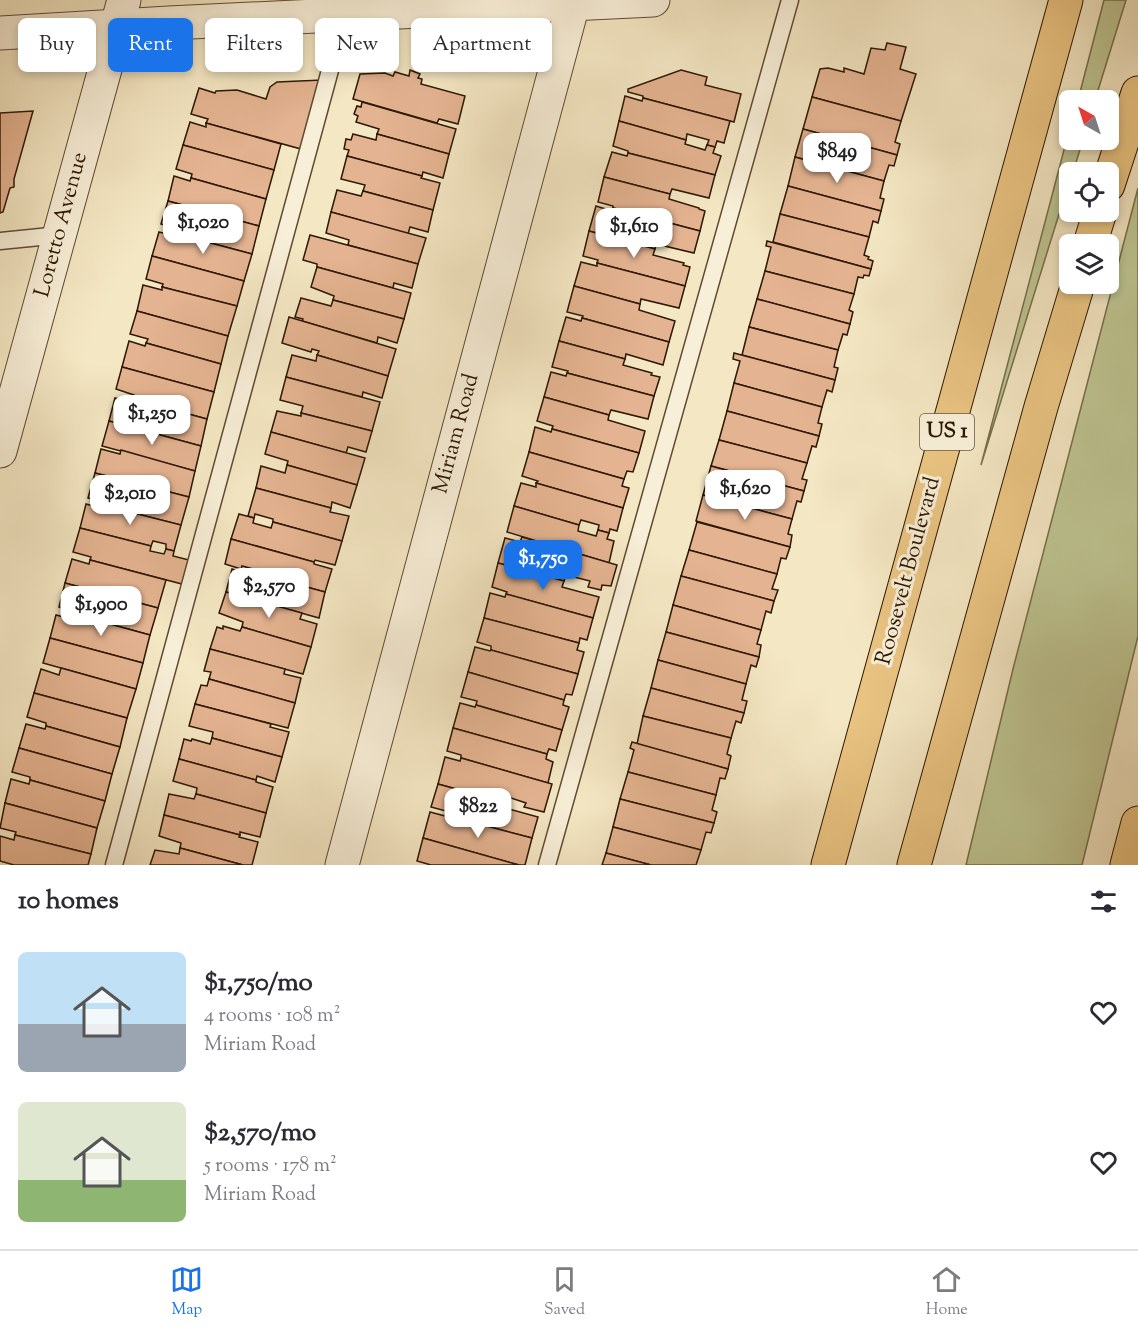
<!DOCTYPE html>
<html lang="en">
<head>
<meta charset="utf-8">
<style>
	:root { --surface:#fff; --page:#f7f7f7; --text:#2b2b33; --muted:#7c7c81; --line:#e1e1e2; --accent:#1a73e8 }
	body { margin:0; font-family:"Sorts Mill Goudy",serif; background:var(--page); color:var(--text); height:100vh; display:flex; flex-direction:column; font-size:22px; white-space:nowrap }
	* { box-sizing:border-box; margin:0 }
	p { font-size:20px; color:var(--muted) }
	.icon { flex:none; width:33px; height:33px; fill:none; stroke:currentColor; stroke-width:2; stroke-linecap:round; stroke-linejoin:round }
	.map { position:relative; height:865px; overflow:hidden }
	.details { display:flex; flex-direction:column; background:var(--surface); flex:1 }
	.details>* { flex:none }
	.hud { position:absolute; left:18px; top:18px; width:600px; height:54px; display:flex; gap:12px }
	.needle { width:39px; rotate:321deg }
	.tools { position:absolute; left:1059px; top:90px; display:grid; gap:12px }
	.tools a { display:grid; place-items:center; width:60px; height:60px; border-radius:9px; background:var(--surface); box-shadow:0 3px 9px #0003; font-size:30px }
	.price { position:absolute; translate:-50% -51px; padding:0 14px; border-radius:12px; background:#fff; color:#222; font-size:20px; line-height:39px; filter:drop-shadow(0 2px 3px #0008) }
	.price::after { content:''; position:absolute; left:50%; top:36px; width:18px; height:14px; margin-left:-9px; background:inherit; clip-path:polygon(0 0,100% 0,50% 100%) }
	.price.current { background:var(--accent); color:#fff }
	ul { padding:0; list-style:none }
	li { display:flex; align-items:center; gap:18px; height:150px; padding:0 18px }
	li span { display:grid; place-items:center; flex:none; width:168px; height:120px; border-radius:9px; color:#555 }
	li>.icon { margin-inline-start:auto }
	span .icon { width:72px; height:72px; fill:#fffc; stroke-width:1 }
	li b { font-size:26px }
	h2 { display:flex; justify-content:space-between; align-items:center; height:72px; padding:0 18px; font-size:26px }
	.tag { padding:0 21px; border-radius:9px; background:var(--surface); box-shadow:0 3px 9px #0003; font-size:21px; line-height:54px }
	.tag.current { background:var(--accent); color:#fff }
	.tabs { display:flex; justify-content:space-around; align-items:center; height:84px; border-top:2px solid var(--line); background:var(--surface); font-size:16px; color:var(--muted) }
	.tabs a { display:grid; justify-items:center; gap:3px }
	.tabs .current { color:var(--accent) }
	.map>svg:first-child { display:block }
	.green { fill:#bec592; stroke:#756e49; stroke-width:1.5 }
	.building { fill:#e4b391; stroke:#2c1700; stroke-width:1.5 }
	.lines { fill:none; stroke-linecap:round; stroke-linejoin:round }
	.service-casing { stroke:#5e4b31; stroke-width:19 }
	.minor-casing { stroke:#5e4b31; stroke-width:35 }
	.trunk-casing { stroke:#2c1700; stroke-width:35 }
	.service { stroke:#f8efd8; stroke-width:16 }
	.minor { stroke:#f8efd8; stroke-width:33 }
	.trunk { stroke:#eac482; stroke-width:33 }
	.labels { text-anchor:middle; dominant-baseline:central; stroke-width:6; stroke-linejoin:round; paint-order:stroke }
	.shield { fill:#f8efd8; stroke:#695841; stroke-width:1.5 }
	.shield-label { font-size:21px; font-weight:bold; fill:#2c1700 }
	.street-label { font-size:22px; fill:#2c1700; stroke:#f8efd8 }
</style>
</head>
<body>
<div class="map">
<svg width="1138" height="865" viewBox="0 0 1138 865">
	<rect width="100%" height="100%" fill="#f4e7c3"/>
	<filter id="stains"><feTurbulence type="fractalNoise" baseFrequency=".00333" numOctaves="4"/><feColorMatrix values="0 0 0 0 .2 0 0 0 0 .09 0 0 0 0 .02 0 0 0 .5 -.17"/></filter>
	<radialGradient id="worn" r=".72"><stop offset=".6" stop-color="#630" stop-opacity="0"/><stop offset="1" stop-color="#630" stop-opacity=".3"/></radialGradient>
	<g class="green">
		<polygon points="1104,0 1126,0 1095,100 1078,100"/>
		<polygon points="1069,131 1070,140 1083,140 1073,172 1070,172 1069,182 981,465"/>
		<polygon points="1138,188 1138,636 1082,865 966,865 1013,669"/>
	</g>
	<g class="building">
		<polygon points="887,43 906,47 900,69 916,74 901,121 812,97 820,69 828,68 844,72 844,68 864,74 871,48 885,50"/>
		<polygon points="410,70 420,74 418,78 422,79 421,84 465,96 458,124 439,119 437,123 353,99 360,74 385,73 393,76 395,72 409,76"/>
		<polygon points="681,70 707,77 705,85 741,94 734,122 643,98 643,96 628,92 628,89"/>
		<polygon points="322,80 301,149 206,123 208,119 191,114 199,88 215,93 216,91 237,90 266,99 270,87 277,82"/>
		<polygon points="625,96 642,101 643,98 730,121 724,143 717,141 715,147 707,145 709,140 687,134 686,140 619,121"/>
		<polygon points="812,97 901,121 895,142 900,144 897,155 803,129"/>
		<polygon points="362,102 456,129 449,154 377,134 379,129 356,122 358,116 354,114 357,106 361,107"/>
		<polygon points="33,111 14,179 14,187 10,188 3,212 0,213 0,113"/>
		<polygon points="619,121 686,140 685,144 705,150 707,145 715,147 713,153 721,156 715,175 628,153 628,151 613,146"/>
		<polygon points="190,122 206,127 206,123 281,144 274,170 183,145"/>
		<polygon points="803,129 897,155 894,166 889,165 884,181 795,157"/>
		<polygon points="353,134 376,140 377,134 449,154 443,178 423,172 422,176 347,156 349,150 344,149 346,139 351,140"/>
		<polygon points="183,145 274,170 266,199 191,178 192,174 176,169"/>
		<polygon points="612,152 627,156 628,153 715,175 709,198 672,189 670,194 604,177"/>
		<polygon points="347,156 422,176 421,178 440,183 433,210 363,191 365,185 341,179"/>
		<polygon points="795,157 884,181 880,198 884,199 881,211 788,186"/>
		<polygon points="174,176 190,181 191,178 266,199 259,226 168,201"/>
		<polygon points="604,177 670,194 669,199 699,208 699,209 705,211 700,231 613,208 613,206 598,202"/>
		<polygon points="788,186 881,211 878,223 873,221 869,237 780,214"/>
		<polygon points="337,190 361,196 363,191 433,210 428,232 410,227 408,234 331,212"/>
		<polygon points="168,201 259,226 252,254 177,234 178,229 161,224"/>
		<polygon points="596,206 612,211 613,208 700,231 694,253 656,244 655,249 589,231"/>
		<polygon points="331,212 426,238 418,264 348,245 349,240 326,233"/>
		<polygon points="780,214 869,237 864,255 869,257 868,259 873,261 871,269 773,242"/>
		<polygon points="589,231 655,249 653,255 684,263 683,265 690,267 685,286 597,263 598,260 583,256"/>
		<polygon points="159,232 176,236 177,234 252,254 244,281 152,256"/>
		<polygon points="310,235 418,264 412,288 394,283 393,288 317,267 317,264 303,260"/>
		<polygon points="767,241 871,269 869,276 864,275 863,278 858,277 854,294 765,271 771,247 766,246"/>
		<polygon points="152,256 244,281 237,306 162,287 163,284 146,279"/>
		<polygon points="581,262 597,266 597,263 685,286 679,308 641,299 640,304 574,286"/>
		<polygon points="317,267 411,293 404,319 333,300 334,296 311,287"/>
		<polygon points="765,271 854,294 849,310 853,312 850,324 757,299"/>
		<polygon points="143,285 162,290 162,287 237,306 228,336 137,311"/>
		<polygon points="574,286 640,304 639,310 675,321 669,342 582,318 583,316 567,312"/>
		<polygon points="301,298 331,306 333,300 404,319 397,343 378,337 377,343 302,321 303,319 295,317"/>
		<polygon points="757,299 850,324 847,335 843,334 838,350 749,327"/>
		<polygon points="137,311 228,336 221,364 146,343 148,339 130,334"/>
		<polygon points="289,317 396,349 388,376 317,355 319,351 312,349 311,352 282,343"/>
		<polygon points="566,317 581,321 582,318 669,342 663,365 626,354 625,359 559,341"/>
		<polygon points="749,327 838,350 834,367 838,368 835,380 742,355"/>
		<polygon points="129,341 145,346 146,343 221,364 214,392 122,367"/>
		<polygon points="559,341 625,359 623,365 652,373 651,375 660,377 654,396 567,373 568,371 552,367"/>
		<polygon points="734,353 835,380 832,392 827,390 822,407 734,383 740,361 733,359"/>
		<polygon points="292,355 316,361 317,355 388,376 382,398 363,392 362,397 286,377"/>
		<polygon points="122,367 214,392 207,419 133,399 134,395 116,389"/>
		<polygon points="551,372 566,376 567,373 654,396 648,419 611,410 609,415 544,397"/>
		<polygon points="286,377 380,402 372,431 301,413 303,406 280,400"/>
		<polygon points="734,383 822,407 818,423 822,424 819,436 727,411"/>
		<polygon points="544,397 609,415 608,420 645,431 639,453 552,429 553,426 537,421"/>
		<polygon points="115,398 133,402 133,399 207,419 201,446 109,421"/>
		<polygon points="277,411 301,416 301,413 372,431 366,452 348,447 346,453 271,432"/>
		<polygon points="727,411 819,436 816,447 812,446 807,463 719,440"/>
		<polygon points="109,421 201,446 195,471 102,446"/>
		<polygon points="535,427 551,432 552,429 639,453 633,472 627,471 624,479 529,452"/>
		<polygon points="271,432 365,458 357,485 287,465 288,461 265,454"/>
		<polygon points="719,440 807,463 802,479 807,480 804,491 711,466"/>
		<polygon points="101,449 120,454 121,450 195,471 189,497 95,473"/>
		<polygon points="529,452 624,479 622,486 629,488 623,508 536,483 538,481 522,476"/>
		<polygon points="287,465 357,485 350,508 332,502 331,508 256,488 261,466 285,473"/>
		<polygon points="711,466 804,491 801,502 797,501 792,519 703,495"/>
		<polygon points="95,473 189,497 181,525 106,506 107,503 88,498"/>
		<polygon points="521,483 536,487 536,483 623,508 617,531 610,529 609,533 598,530 599,525 581,520 579,525 514,506"/>
		<polygon points="256,488 331,508 330,512 349,516 342,541 273,522 273,519 255,514 254,518 248,516"/>
		<polygon points="703,495 792,519 788,534 792,535 790,547 696,521"/>
		<polygon points="86,504 106,509 106,506 181,525 174,551 166,549 166,544 153,541 151,546 80,528"/>
		<polygon points="514,506 579,525 578,531 596,536 598,530 609,533 607,539 614,541 609,563 507,532"/>
		<polygon points="239,514 254,518 253,523 271,528 273,522 342,541 335,565 315,560 314,562 231,539"/>
		<polygon points="697,522 790,547 786,559 781,558 777,574 689,550"/>
		<polygon points="80,528 151,546 150,551 164,554 166,549 174,551 173,556 189,560 182,584 90,560 91,557 73,552"/>
		<polygon points="522,537 617,565 611,586 602,585 601,590 588,587 590,581 566,575 564,581 498,563 505,538 520,542"/>
		<polygon points="231,539 314,562 314,564 332,569 325,592 259,574 260,571 242,566 241,569 225,564"/>
		<polygon points="689,550 777,574 772,589 778,590 774,601 681,576"/>
		<polygon points="72,559 89,564 90,560 166,580 158,608 65,583"/>
		<polygon points="498,563 564,581 562,587 599,597 593,618 506,594 507,592 492,587"/>
		<polygon points="232,569 258,577 259,574 325,592 319,618 226,592"/>
		<polygon points="681,576 774,601 771,613 766,611 761,630 673,605"/>
		<polygon points="65,583 158,608 150,635 77,615 77,613 59,607"/>
		<polygon points="226,592 302,613 300,619 317,624 311,647 242,627 243,622 219,613"/>
		<polygon points="490,593 505,597 506,594 593,618 587,640 580,638 579,643 484,618"/>
		<polygon points="673,605 761,630 757,644 761,645 759,657 666,632"/>
		<polygon points="65,613 71,616 70,618 75,620 77,615 150,635 143,663 50,638 56,615 64,617"/>
		<polygon points="484,618 579,643 577,650 584,652 578,674 491,650 491,646 477,642"/>
		<polygon points="223,626 240,631 242,627 311,647 303,674 210,649 217,627 223,629"/>
		<polygon points="666,632 759,657 756,667 751,665 746,684 658,660"/>
		<polygon points="50,638 143,663 136,689 43,663"/>
		<polygon points="475,647 490,651 491,650 578,674 572,695 566,694 564,700 468,672"/>
		<polygon points="210,649 285,669 284,674 301,678 295,703 209,679 211,672 204,671"/>
		<polygon points="658,660 746,684 742,700 747,701 744,713 651,688"/>
		<polygon points="61,668 136,689 127,718 34,693 41,669 59,675"/>
		<polygon points="468,672 564,700 563,705 569,707 562,730 476,705 477,701 461,697"/>
		<polygon points="209,679 295,703 288,728 195,704 201,685 207,686"/>
		<polygon points="651,688 744,713 741,723 736,721 731,738 643,716"/>
		<polygon points="34,693 127,718 120,747 46,726 46,723 27,717"/>
		<polygon points="460,703 475,707 476,705 562,730 556,751 549,749 547,754 453,728"/>
		<polygon points="195,704 271,724 270,727 289,732 282,757 212,738 213,732 189,726"/>
		<polygon points="643,716 731,738 727,754 731,756 728,769 637,744"/>
		<polygon points="26,724 45,729 46,726 120,747 112,774 19,748"/>
		<polygon points="453,728 547,754 546,759 553,762 548,783 461,758 461,755 447,751"/>
		<polygon points="212,738 282,757 275,782 257,776 256,780 179,759 184,739 191,741 192,739 210,744"/>
		<polygon points="632,742 728,769 725,779 720,778 716,795 628,772 634,750 630,748"/>
		<polygon points="19,748 112,774 105,801 30,780 30,777 12,772"/>
		<polygon points="445,757 460,761 461,758 552,784 544,812 524,807 526,803 505,796 503,802 438,784"/>
		<polygon points="179,759 256,780 256,782 273,787 266,813 196,794 197,788 173,781"/>
		<polygon points="628,772 716,795 712,810 717,812 714,823 620,799"/>
		<polygon points="11,779 29,784 30,780 105,801 97,828 5,803"/>
		<polygon points="438,784 503,802 502,807 538,817 532,838 445,815 446,811 431,807"/>
		<polygon points="169,794 194,799 196,794 266,813 260,837 240,832 240,835 164,815"/>
		<polygon points="620,799 714,823 711,833 706,832 701,850 613,827"/>
		<polygon points="5,803 97,828 91,854 15,835 16,832 0,828"/>
		<polygon points="430,812 445,816 445,815 532,838 525,865 519,865 423,838"/>
		<polygon points="164,815 240,835 239,837 258,842 252,865 243,865 180,848 181,843 159,836"/>
		<polygon points="613,827 701,850 696,865 651,865 606,853"/>
		<polygon points="15,835 91,854 88,865 14,865 0,861 0,836 14,840"/>
		<polygon points="423,838 519,865 431,865 417,861"/>
		<polygon points="180,848 243,865 150,865 155,850 179,854"/>
		<polygon points="606,853 651,865 602,865"/>
	</g>
	<g class="lines">
		<g class="service-casing">
			<g id="service">
				<polyline points="0,241 60,235"/>
				<polyline points="114,865 345,15"/>
				<polyline points="547,865 790,0"/>
			</g>
		</g>
		<g class="minor-casing">
			<g id="minor">
				<polyline points="0,33 169,23 653,0"/>
				<polyline points="0,451 124,0"/>
				<polyline points="342,865 573,4"/>
			</g>
		</g>
		<g class="trunk-casing">
			<g id="trunk">
				<polyline points="1108,185 1138,93"/>
				<polyline points="1090,244 1100,212"/>
				<polyline points="828,865 1066,0"/>
				<polyline points="914,865 1041,407 1078,284"/>
				<polyline points="1127,865 1138,823"/>
			</g>
		</g>
		<use href="#service" class="service"/>
		<use href="#minor" class="minor"/>
		<use href="#trunk" class="trunk"/>
	</g>
	<g class="labels">
		<rect class="shield" x="920" y="414" width="54" height="36" rx="4.5"/>
		<g class="shield-label">
			<text x="947" y="432">US 1</text>
		</g>
		<g class="street-label">
			<text transform="translate(62 225) rotate(-75)">Loretto Avenue</text>
			<text transform="translate(457 434) rotate(-75)">Miriam Road</text>
			<text transform="translate(909 571) rotate(-75)">Roosevelt Boulevard</text>
		</g>
	</g>
	<rect width="100%" height="100%" filter="url(#stains)"/>
	<rect width="100%" height="100%" fill="url(#worn)"/>
</svg>
<div class="tools">
<a><svg class="needle" viewBox="-14 -14 28 28"><path d="M0-13l5 13h-10z" fill="#e53935"/><path d="M0 13l5-13h-10z" fill="#7c7c81"/></svg></a>
<a><svg class="icon" aria-label="locate" viewBox="0 0 24 24"><circle cx="12" cy="12" r="6"/><path d="M12 2v4M12 18v4M2 12h4M18 12h4"/></svg></a>
<a><svg class="icon" aria-label="layers" viewBox="0 0 24 24"><path d="M12 4l9 5-9 5-9-5zM3 14l9 5 9-5"/></svg></a>
</div>
<b class="price" style="left:837px;top:184px">$849</b>
<b class="price" style="left:203px;top:255px">$1,020</b>
<b class="price" style="left:634px;top:259px">$1,610</b>
<b class="price" style="left:152px;top:446px">$1,250</b>
<b class="price" style="left:745px;top:521px">$1,620</b>
<b class="price" style="left:130px;top:526px">$2,010</b>
<b class="price current" style="left:543px;top:591px">$1,750</b>
<b class="price" style="left:269px;top:619px">$2,570</b>
<b class="price" style="left:101px;top:637px">$1,900</b>
<b class="price" style="left:478px;top:839px">$822</b>
<div class="hud">
<a class="tag">Buy</a>
<a class="tag current">Rent</a>
<a class="tag">Filters</a>
<a class="tag">New</a>
<a class="tag">Apartment</a>
</div>
</div>
<section class="details">
<h2>10 homes<svg class="icon" aria-label="filters" viewBox="0 0 24 24"><path d="M4 7h16M4 17h16"/><circle cx="9" cy="7" r="2"/><circle cx="15" cy="17" r="2"/></svg></h2>
<ul>
<li><span style="background:linear-gradient(#bfe0f5 60%,#9aa5b1 0)"><svg class="icon" aria-label="home" viewBox="0 0 24 24"><path d="M3 11l9-7 9 7M6 9v11h12V9"/></svg></span><div><b>$1,750/mo</b><p>4 rooms · 108 m²</p><p>Miriam Road</p></div><svg class="icon" aria-label="heart" viewBox="0 0 24 24"><path d="M12 20l-8-8c-3-5 5-10 8-4 3-6 11-1 8 4z"/></svg></li>
<li><span style="background:linear-gradient(#dfe7d0 65%,#8fb573 0)"><svg class="icon" aria-label="home" viewBox="0 0 24 24"><path d="M3 11l9-7 9 7M6 9v11h12V9"/></svg></span><div><b>$2,570/mo</b><p>5 rooms · 178 m²</p><p>Miriam Road</p></div><svg class="icon" aria-label="heart" viewBox="0 0 24 24"><path d="M12 20l-8-8c-3-5 5-10 8-4 3-6 11-1 8 4z"/></svg></li>
</ul>
</section>
<nav class="tabs">
<a class="current"><svg class="icon" aria-label="map" viewBox="0 0 24 24"><path d="M3 6l6-2 6 2 6-2v14l-6 2-6-2-6 2zM9 4v14M15 6v14"/></svg>Map</a>
<a><svg class="icon" aria-label="saved" viewBox="0 0 24 24"><path d="M7 4h10v16l-5-4-5 4z"/></svg>Saved</a>
<a><svg class="icon" aria-label="home" viewBox="0 0 24 24"><path d="M3 11l9-7 9 7M6 9v11h12V9"/></svg>Home</a>
</nav>
</body>
</html>
